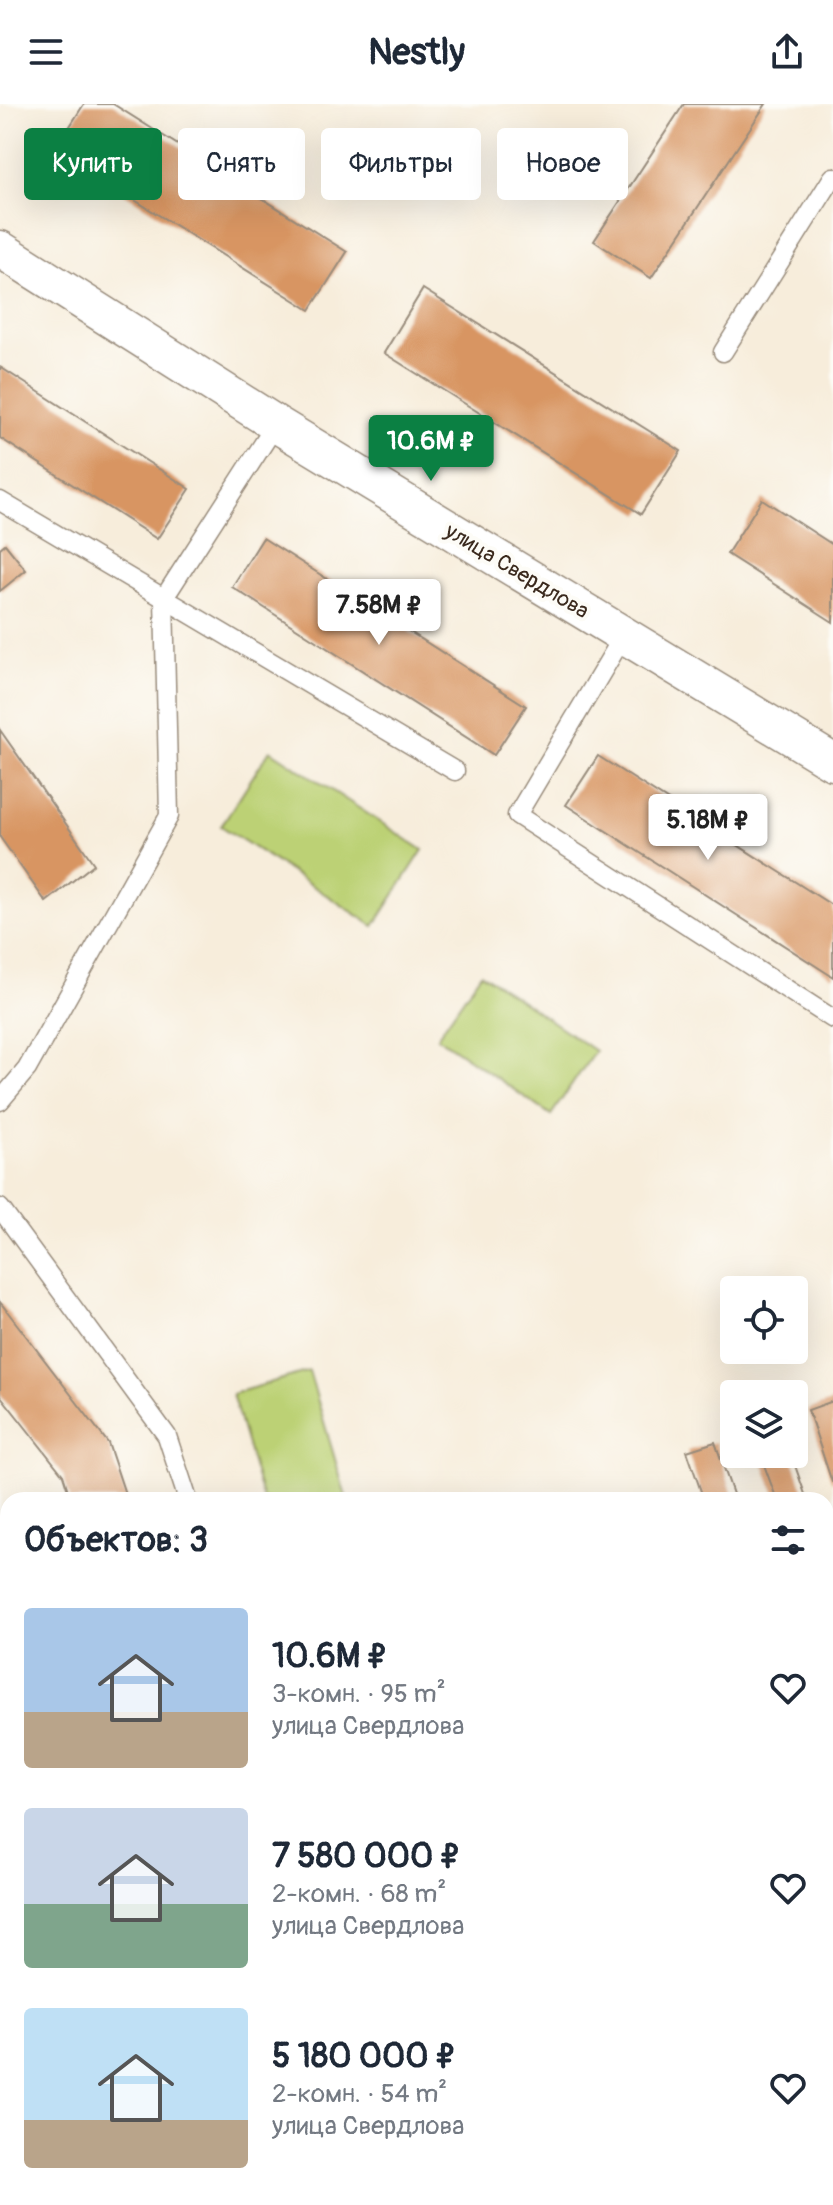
<!DOCTYPE html>
<html lang="ru">
<head>
<meta charset="utf-8">
<style>
	:root { --surface:#fff; --page:#f2f2f3; --text:#1f2937; --muted:#747a83; --accent:#0b8043 }
	body { margin:0; font-family:Pangolin,sans-serif; background:var(--page); color:var(--text); height:100vh; display:flex; flex-direction:column; font-size:30px; white-space:nowrap }
	* { box-sizing:border-box; margin:0 }
	p { font-size:26px; color:var(--muted) }
	.icon { flex:none; width:44px; height:44px; fill:none; stroke:currentColor; stroke-width:2; stroke-linecap:round; stroke-linejoin:round }
	.map { position:relative; flex:1; overflow:hidden }
	.sheet { position:absolute; left:0px; top:1388px; width:834px; height:714px; display:flex; flex-direction:column; background:var(--surface); border-radius:24px 24px 0 0; box-shadow:0 8px 32px #0002 }
	.sheet>* { flex:none }
	.top-card { position:absolute; left:24px; top:24px; width:786px; height:72px; display:flex; gap:16px }
	.buttons { position:absolute; left:720px; top:1172px; display:grid; gap:16px }
	.buttons a { display:grid; place-items:center; width:88px; height:88px; border-radius:8px; background:var(--surface); box-shadow:0 8px 32px #0002; font-size:40px }
	.price { position:absolute; translate:-50% -68px; padding:0 18px; border-radius:8px; background:#fff; color:#222; font-size:26px; line-height:52px; filter:drop-shadow(0 2px 4px #0008) }
	.price::after { content:''; position:absolute; left:50%; top:48px; width:24px; height:18px; margin-left:-12px; background:inherit; clip-path:polygon(0 0,100% 0,50% 100%) }
	.price.on { background:var(--accent); color:#fff }
	ul { padding:0; list-style:none }
	li { display:flex; align-items:center; gap:24px; height:200px; padding:0 24px }
	li span { display:grid; place-items:center; flex:none; width:224px; height:160px; border-radius:8px; color:#555 }
	li>.icon { margin-inline-start:auto }
	span .icon { width:96px; height:96px; fill:#fffc; stroke-width:1 }
	li b { font-size:34px }
	h2 { display:flex; justify-content:space-between; align-items:center; height:96px; padding:0 24px; font-size:34px }
	.tag { padding:0 28px; border-radius:8px; background:var(--surface); box-shadow:0 8px 32px #0002; font-size:28px; line-height:72px }
	.tag.on { background:var(--accent); color:#fff }
	header { display:flex; justify-content:space-between; align-items:center; height:104px; padding:0 24px; background:var(--surface); font-size:36px; font-weight:700 }
	.map>svg:first-child { display:block }
	.green { fill:#bcd174; stroke:#7c7e49; stroke-width:2 }
	.forest { fill:#95b366; stroke:#686e42; stroke-width:2 }
	.building { fill:#d89562 }
	.lines { fill:none; stroke-linecap:round; stroke-linejoin:round }
	.service-casing { stroke:#998c7c; stroke-width:21 }
	.minor-casing { stroke:#998c7c; stroke-width:39 }
	.tertiary-casing { stroke:#998c7c; stroke-width:47 }
	.service { stroke:#fff; stroke-width:18 }
	.minor { stroke:#fff; stroke-width:36 }
	.tertiary { stroke:#fff; stroke-width:44 }
	.labels { text-anchor:middle; dominant-baseline:central; stroke-width:8; stroke-linejoin:round; paint-order:stroke }
	.street-label { font-size:22px; fill:#3b2a1e; stroke:#fdfcf7 }
</style>
</head>
<body>
<header><svg class="icon" aria-label="menu" viewBox="0 0 24 24"><path d="M4 6h16M4 12h16M4 18h16"/></svg>Nestly<svg class="icon" aria-label="share" viewBox="0 0 24 24"><path d="M12 15V3M7 8l5-5 5 5M5 13v7h14v-7"/></svg></header>
<div class="map">
<svg width="833" height="2101" viewBox="0 0 833 2101">
	<rect width="100%" height="100%" fill="#fdfcf7"/>
	<filter id="ink" filterUnits="userSpaceOnUse"><feTurbulence type="fractalNoise" baseFrequency=".0125" numOctaves="2"/><feDisplacementMap in="SourceGraphic" scale="16" xChannelSelector="R" yChannelSelector="G"/><feConvolveMatrix kernelMatrix="1 2 1 2 8 2 1 2 1" color-interpolation-filters="sRGB"/></filter>
	<filter id="wash" filterUnits="userSpaceOnUse"><feTurbulence type="fractalNoise" baseFrequency=".006" numOctaves="4" result="noise"/><feDisplacementMap in="SourceGraphic" scale="32" xChannelSelector="R" yChannelSelector="G"/><feGaussianBlur stdDeviation="1.8" result="paint"/><feColorMatrix in="noise" values="0 0 0 0 0 0 0 0 0 0 0 0 0 0 0 0 0 1.4 0 .05"/><feComposite in="paint" operator="in"/></filter>
	<g filter="url(#wash)">
		<rect width="100%" height="100%" fill="#f7eddb"/>
		<g class="green">
			<polygon points="270,646 423,746 374,822 221,722"/>
			<polygon points="481,869 595,947 551,1011 437,933"/>
			<polygon points="309,1267 347,1396 263,1396 232,1290"/>
		</g>
		<polygon class="forest" points="0,1622 8,1630 8,2094 147,2094 148,2098 146,2101 0,2101"/>
		<g id="blocks">
			<g class="building">
				<polygon points="84,0 113,0 347,148 310,206 55,46"/>
				<polygon points="684,0 766,0 651,174 594,137"/>
				<polygon points="423,185 681,347 641,410 384,249"/>
				<polygon points="0,263 190,385 157,435 0,334"/>
				<polygon points="762,395 833,441 833,518 727,450"/>
				<polygon points="263,434 526,602 494,651 232,483"/>
				<polygon points="5,440 26,466 0,487 0,444"/>
				<polygon points="0,626 94,760 46,798 0,733"/>
				<polygon points="598,652 833,802 833,873 566,701"/>
				<polygon points="0,1198 108,1339 127,1396 71,1396 63,1371 0,1291"/>
				<polygon points="833,1297 833,1378 832,1378 808,1306"/>
				<polygon points="715,1338 735,1396 704,1396 687,1347"/>
				<polygon points="760,1350 791,1350 807,1396 777,1396"/>
				<polygon points="826,1450 833,1469 833,1555 826,1536"/>
				<polygon points="826,1609 833,1627 833,1678 826,1680"/>
				<polygon points="356,2094 430,2094 432,2101 358,2101"/>
			</g>
		</g>
	</g>
	<g filter="url(#ink)">
		<use href="#blocks" fill-opacity="0" stroke="#998c7c" stroke-width="2"/>
		<g class="lines">
			<g class="service-casing">
				<g id="service">
					<polyline points="723,248 833,73"/>
					<polyline points="0,397 455,667"/>
					<polyline points="624,531 517,711 833,915"/>
					<polyline points="0,997 27,965 169,712 164,494 276,320"/>
					<polyline points="0,1104 167,1332 188,1396"/>
					<polyline points="461,2094 464,2101"/>
				</g>
			</g>
			<g class="minor-casing">
				<polyline id="minor" points="0,145 276,320 833,658"/>
			</g>
			<g class="tertiary-casing">
				<g id="tertiary">
					<polyline points="0,1541 8,1557"/>
					<polyline points="826,1933 833,1922"/>
					<polyline points="213,2094 215,2101"/>
					<polyline points="713,2101 717,2094"/>
				</g>
			</g>
			<use href="#service" class="service"/>
			<use href="#minor" class="minor"/>
			<use href="#tertiary" class="tertiary"/>
		</g>
	</g>
	<g class="labels">
		<g class="street-label">
			<text transform="translate(517 467) rotate(31)">улица Свердлова</text>
		</g>
	</g>
</svg>
<div class="buttons">
<a><svg class="icon" aria-label="locate" viewBox="0 0 24 24"><circle cx="12" cy="12" r="6"/><path d="M12 2v4M12 18v4M2 12h4M18 12h4"/></svg></a>
<a><svg class="icon" aria-label="layers" viewBox="0 0 24 24"><path d="M12 4l9 5-9 5-9-5zM3 14l9 5 9-5"/></svg></a>
</div>
<b class="price on" style="left:431px;top:379px">10.6M ₽</b>
<b class="price" style="left:379px;top:543px">7.58M ₽</b>
<b class="price" style="left:708px;top:758px">5.18M ₽</b>
<div class="top-card">
<a class="tag on">Купить</a>
<a class="tag">Снять</a>
<a class="tag">Фильтры</a>
<a class="tag">Новое</a>
</div>
<section class="sheet">
<h2>Объектов: 3<svg class="icon" aria-label="filters" viewBox="0 0 24 24"><path d="M4 7h16M4 17h16"/><circle cx="9" cy="7" r="2"/><circle cx="15" cy="17" r="2"/></svg></h2>
<ul>
<li><span style="background:linear-gradient(#a9c7e8 65%,#b9a48a 0)"><svg class="icon" aria-label="home" viewBox="0 0 24 24"><path d="M3 11l9-7 9 7M6 9v11h12V9"/></svg></span><div><b>10.6M ₽</b><p>3-комн. · 95 m²</p><p>улица Свердлова</p></div><svg class="icon" aria-label="heart" viewBox="0 0 24 24"><path d="M12 20l-8-8c-3-5 5-10 8-4 3-6 11-1 8 4z"/></svg></li>
<li><span style="background:linear-gradient(#c9d6e8 60%,#7fa58c 0)"><svg class="icon" aria-label="home" viewBox="0 0 24 24"><path d="M3 11l9-7 9 7M6 9v11h12V9"/></svg></span><div><b>7 580 000 ₽</b><p>2-комн. · 68 m²</p><p>улица Свердлова</p></div><svg class="icon" aria-label="heart" viewBox="0 0 24 24"><path d="M12 20l-8-8c-3-5 5-10 8-4 3-6 11-1 8 4z"/></svg></li>
<li><span style="background:linear-gradient(#bfe0f5 70%,#b9a48a 0)"><svg class="icon" aria-label="home" viewBox="0 0 24 24"><path d="M3 11l9-7 9 7M6 9v11h12V9"/></svg></span><div><b>5 180 000 ₽</b><p>2-комн. · 54 m²</p><p>улица Свердлова</p></div><svg class="icon" aria-label="heart" viewBox="0 0 24 24"><path d="M12 20l-8-8c-3-5 5-10 8-4 3-6 11-1 8 4z"/></svg></li>
</ul>
</section>
</div>
</body>
</html>
